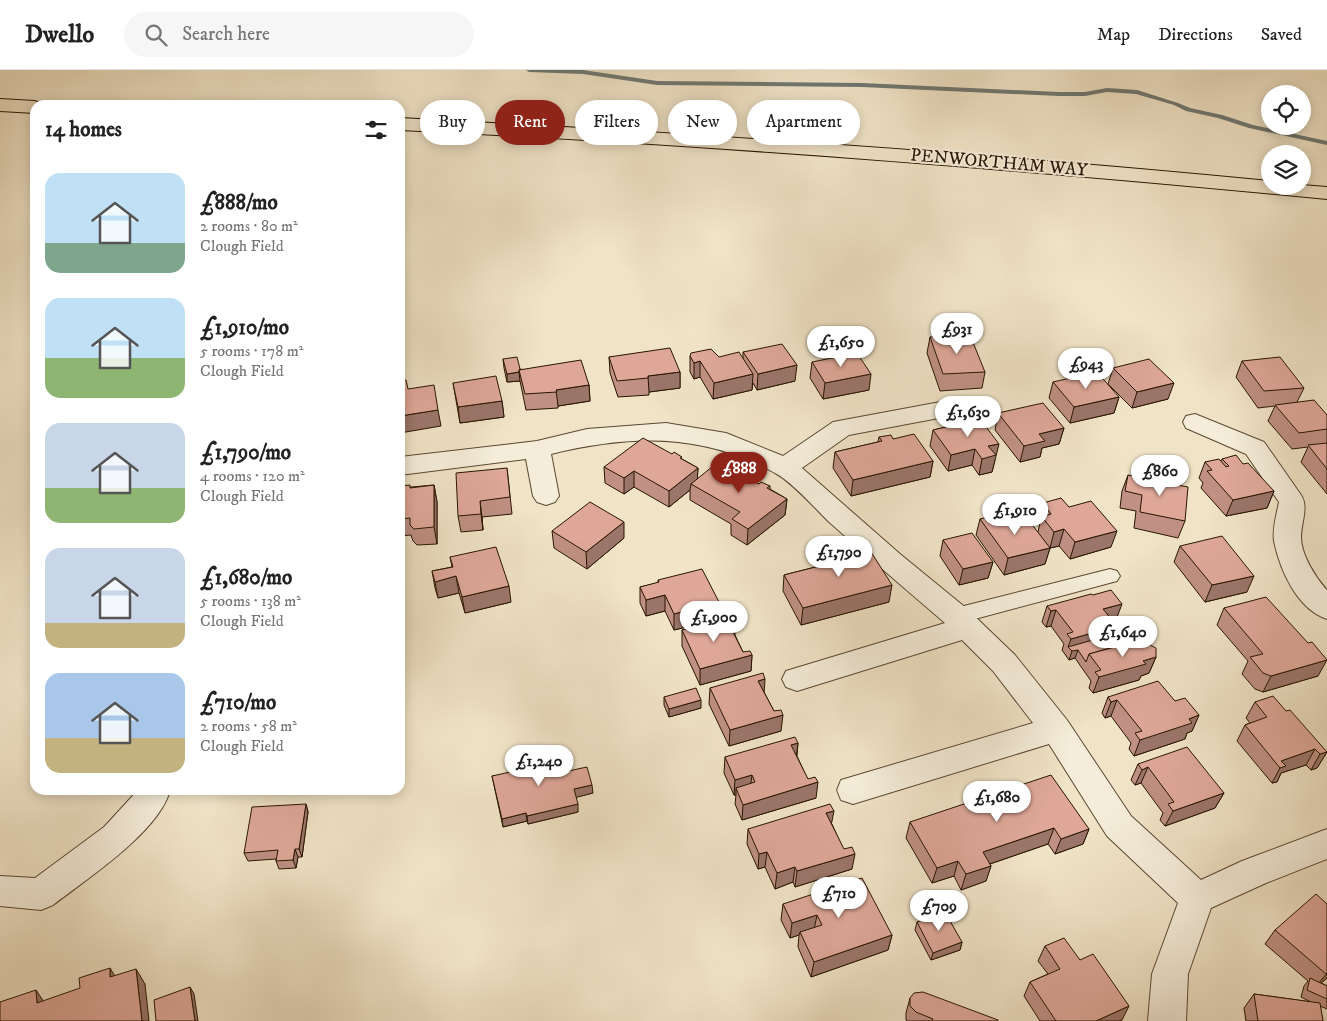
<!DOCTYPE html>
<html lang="en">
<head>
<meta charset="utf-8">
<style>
	:root { --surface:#fff; --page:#f6f6f6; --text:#222; --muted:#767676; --line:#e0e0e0; --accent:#8f2418 }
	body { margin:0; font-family:"IM FELL DW Pica",serif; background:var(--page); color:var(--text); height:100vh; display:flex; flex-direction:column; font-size:19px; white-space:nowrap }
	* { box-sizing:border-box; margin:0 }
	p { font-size:16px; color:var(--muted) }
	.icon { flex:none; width:28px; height:28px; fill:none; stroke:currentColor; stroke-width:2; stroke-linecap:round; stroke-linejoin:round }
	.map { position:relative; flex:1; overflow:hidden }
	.sheet { position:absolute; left:30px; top:30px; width:375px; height:695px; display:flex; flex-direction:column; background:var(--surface); border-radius:15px; box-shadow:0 2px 12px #0003 }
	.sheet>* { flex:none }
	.banner { position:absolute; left:420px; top:30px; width:475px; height:45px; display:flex; gap:10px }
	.tools { position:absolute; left:1261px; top:15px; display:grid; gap:10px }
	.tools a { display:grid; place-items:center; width:50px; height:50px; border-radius:50%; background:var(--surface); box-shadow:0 2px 12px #0003; font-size:25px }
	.price { position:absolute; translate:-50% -42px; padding:0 11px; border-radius:18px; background:#fff; color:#222; font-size:16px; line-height:32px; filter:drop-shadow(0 1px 2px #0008) }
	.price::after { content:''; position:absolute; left:50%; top:30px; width:15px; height:11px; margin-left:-8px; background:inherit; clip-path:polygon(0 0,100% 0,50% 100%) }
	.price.selected { background:var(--accent); color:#fff }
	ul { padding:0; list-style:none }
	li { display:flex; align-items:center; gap:15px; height:125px; padding:0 15px }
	li span { display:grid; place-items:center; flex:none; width:140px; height:100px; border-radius:15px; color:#555 }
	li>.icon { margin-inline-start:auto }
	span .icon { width:60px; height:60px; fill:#fffc; stroke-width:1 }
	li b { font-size:21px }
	h2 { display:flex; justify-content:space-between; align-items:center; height:60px; padding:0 15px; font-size:21px }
	.tag { padding:0 18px; border-radius:22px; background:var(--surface); box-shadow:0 2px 12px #0003; font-size:18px; line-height:45px }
	.tag.selected { background:var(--accent); color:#fff }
	header { display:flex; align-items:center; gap:30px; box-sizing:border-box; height:70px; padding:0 25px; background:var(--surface); border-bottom:1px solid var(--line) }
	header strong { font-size:24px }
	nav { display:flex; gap:28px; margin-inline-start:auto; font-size:18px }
	.search { width:350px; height:45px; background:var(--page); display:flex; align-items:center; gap:12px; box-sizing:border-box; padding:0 18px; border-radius:28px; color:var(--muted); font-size:19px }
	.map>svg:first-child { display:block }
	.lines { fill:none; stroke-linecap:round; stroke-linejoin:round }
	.stream { fill:#6f7973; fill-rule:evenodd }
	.service-casing { stroke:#5a4832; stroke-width:2 }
	.minor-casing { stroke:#5a4832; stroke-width:2 }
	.trunk-casing { stroke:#281501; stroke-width:2 }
	.service { fill:#f5edda; fill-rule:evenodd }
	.minor { fill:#f5edda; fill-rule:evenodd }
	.trunk { fill:#f0e3c6; fill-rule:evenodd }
	.wall { fill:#bf9083; stroke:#281501 }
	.shaded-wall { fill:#9b756a; stroke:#281501 }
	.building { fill:#dea798; stroke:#281501 }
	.labels { text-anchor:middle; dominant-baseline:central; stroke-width:4; stroke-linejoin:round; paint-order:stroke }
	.far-street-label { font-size:18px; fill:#281501; stroke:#f5edda }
</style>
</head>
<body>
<header>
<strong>Dwello</strong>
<div class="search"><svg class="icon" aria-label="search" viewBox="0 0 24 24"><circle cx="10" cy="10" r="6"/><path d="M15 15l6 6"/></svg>Search here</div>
<nav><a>Map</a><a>Directions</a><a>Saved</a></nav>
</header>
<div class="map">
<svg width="1327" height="951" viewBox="0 0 1327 951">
	<rect width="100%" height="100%" fill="#f0e3c6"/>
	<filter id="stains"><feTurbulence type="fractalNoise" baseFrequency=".004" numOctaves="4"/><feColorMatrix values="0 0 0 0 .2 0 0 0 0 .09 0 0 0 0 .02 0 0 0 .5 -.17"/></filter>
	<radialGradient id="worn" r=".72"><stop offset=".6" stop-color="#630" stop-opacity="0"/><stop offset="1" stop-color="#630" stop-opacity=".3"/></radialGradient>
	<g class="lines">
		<polygon class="stream" points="526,0 583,0 657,11 862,13 1059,22 1085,22 1107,18 1137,20 1178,33 1190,38 1222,45 1253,55 1327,71 1327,75 1249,58 1218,48 1186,41 1174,35 1136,24 1107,22 1085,26 1059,26 862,17 657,15 583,4 529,2"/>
		<g class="service-casing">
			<polygon id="service" points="1110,499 1117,501 1120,506 1117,511 956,554 949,552 945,546 949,540 956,538"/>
		</g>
		<g class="minor-casing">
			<g id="minor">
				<path d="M 951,330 L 960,332 L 963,338 L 960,344 L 849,365 L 802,398 L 900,484 L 966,538 L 1015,585 L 1067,650 L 1131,746 L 1201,810 L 1242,791 L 1327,759 L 1327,789 L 1266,813 L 1211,838 L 1188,904 L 1186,951 L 1148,951 L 1152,904 L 1178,833 L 1107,766 L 1049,674 L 853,734 L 841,730 L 837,720 L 841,710 L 1033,653 L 993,601 L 962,570 L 797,621 L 786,617 L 782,609 L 786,601 L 945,553 C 905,519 866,485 828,451 C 814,437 791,411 775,403 C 701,362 630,365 551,384 L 559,426 L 555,432 L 546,435 L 537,432 L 533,426 L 526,389 L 400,405 L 400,387 L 537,371 L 587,359 L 666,353 L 726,363 L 783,386 L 833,352 Z"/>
				<path d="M 1195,344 L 1264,372 L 1301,425 C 1309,437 1301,453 1301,467 C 1301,485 1316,508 1327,520 L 1327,549 C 1297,539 1280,500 1274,471 C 1272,459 1277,443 1279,432 L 1246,384 L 1186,358 L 1183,352 L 1186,346 Z"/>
				<path d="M 138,720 L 170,720 C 160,761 87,809 53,835 L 41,840 L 0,836 L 0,806 L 35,808 L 104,757 Z"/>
			</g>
		</g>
		<g class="trunk-casing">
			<g id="trunk">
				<polygon points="0,29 35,31 43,35 35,35 35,43 0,41"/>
				<path d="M 400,48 C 691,63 980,83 1270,111 L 1270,116 L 1302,115 L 1327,117 L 1327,129 C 1018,99 710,75 400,60 Z"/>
			</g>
		</g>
		<use href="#service" class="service"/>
		<use href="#minor" class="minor"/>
		<use href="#trunk" class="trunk"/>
	</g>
	<g class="wall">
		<polygon points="930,267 985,302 982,318 940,321 927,283"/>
		<polygon points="743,282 795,311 757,320 753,313 752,320 713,329 700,307 694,309 690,302 690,286 743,289"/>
		<polygon points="609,287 680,302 680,318 649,322 649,325 618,327 610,303"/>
		<polygon points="503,289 520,299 589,315 590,331 558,336 558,338 526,340 520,311 507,312 504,298"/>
		<polygon points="1242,291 1304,318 1297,332 1327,345 1327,424 1301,392 1308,377 1292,379 1268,351 1275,336 1258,338 1236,307"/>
		<polygon points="812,292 869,320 823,329 810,308"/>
		<polygon points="1113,298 1168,329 1132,338 1108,314"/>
		<polygon points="1053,312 1119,327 1114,343 1070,353 1049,328"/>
		<polygon points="453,313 502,331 504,347 460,353"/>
		<polygon points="998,343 1064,358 1059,374 1042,378 1040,387 1020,392 995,360"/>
		<polygon points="980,349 995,390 992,402 979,405 972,395 948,401 930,376 933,360"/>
		<polygon points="879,367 893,369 933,391 930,407 851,426 833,398 835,382 878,372"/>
		<polygon points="682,389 698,398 697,409 759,414 770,416 770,419 787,429 785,445 747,475 731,465 731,454 690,430 690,420 669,437 634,417 624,424 605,413 604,397"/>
		<polygon points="1222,389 1243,394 1274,421 1267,438 1226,446 1201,418 1203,413 1199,408 1205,392 1221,391"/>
		<polygon points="507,398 512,444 482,447 483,460 461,462 458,446"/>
		<polygon points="1128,405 1185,451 1178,468 1134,458 1136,441 1120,438 1122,421"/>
		<polygon points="434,415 437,432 437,474 417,475 413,471 411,465 400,466 400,416 411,417"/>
		<polygon points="1043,433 1069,437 1111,477 1070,489 1059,476 1050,478 1045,494 1004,505 976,465 980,449 1007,453 1038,462 1040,452 1038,450"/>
		<polygon points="552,461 624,468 587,499 554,478"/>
		<polygon points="943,470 993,492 988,508 959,515 940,486"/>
		<polygon points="1180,476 1247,522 1205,532 1174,492"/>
		<polygon points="841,480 889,532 801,555 783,521 784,505 839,491"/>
		<polygon points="450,487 511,532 465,543 459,523 438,528 435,518 432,501 452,497"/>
		<polygon points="658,510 719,532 719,549 674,560 665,541 646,546 640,533 640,517 658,513"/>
		<polygon points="1047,536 1116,550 1113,551 1114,564 1116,567 1137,574 1156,587 1149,603 1141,606 1139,610 1093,623 1089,618 1091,611 1075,588 1069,590 1062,580 1064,574 1051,556 1046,557 1042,552"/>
		<polygon points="1224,538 1308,573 1318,606 1263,622 1255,619 1242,604 1248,591 1217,555"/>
		<polygon points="735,552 735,565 743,582 752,585 751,601 700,615 682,576 682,560"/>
		<polygon points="710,618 764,622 774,641 781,661 729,676 709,634"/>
		<polygon points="664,627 701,638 669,647 664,635"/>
		<polygon points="1108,627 1175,631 1199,645 1192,661 1187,663 1185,669 1134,686 1129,679 1131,673 1111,646 1105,648 1102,643"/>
		<polygon points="1255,632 1286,641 1327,682 1317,698 1311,700 1306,695 1281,703 1277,712 1272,713 1237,671 1245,655 1250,653 1246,648"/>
		<polygon points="798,673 797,686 816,728 742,750 735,734 736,725 734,725 724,703 725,687"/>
		<polygon points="1138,694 1224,723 1215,738 1165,756 1160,750 1163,743 1141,713 1135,715 1131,710"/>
		<polygon points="568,701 593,723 576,727 578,742 528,754 527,751 503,757 492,706"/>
		<polygon points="306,734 308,742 302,787 298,787 296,798 279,799 276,791 276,789 248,791 244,783"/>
		<polygon points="910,752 1089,759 1083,774 1055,784 1048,774 990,794 991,796 986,811 961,820 954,806 932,813 906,768"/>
		<polygon points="832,754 852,799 795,817 793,812 775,819 765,797 758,799 747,774 748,759"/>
		<polygon points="783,834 892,865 888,880 811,907 798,877 799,865 790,868 781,850"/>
		<polygon points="1327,834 1327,908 1321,913 1327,916 1327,939 1320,936 1323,951 1246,951 1244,938 1254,924 1311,932 1301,927 1304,916 1308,911 1265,874 1275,860"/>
		<polygon points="917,852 962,872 960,880 931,890 915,860"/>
		<polygon points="1045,876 1080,890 1122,950 1119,951 1040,951 1024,926 1030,912 1048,904 1038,891"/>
		<polygon points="910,928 998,951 907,951 906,950 906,943"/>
	</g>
	<g class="shaded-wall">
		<polygon points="700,291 700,307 694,309 694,293"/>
		<polygon points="797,295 795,311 757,320 758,304"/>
		<polygon points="519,302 520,311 507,312 507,304"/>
		<polygon points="680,302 680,318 649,322 648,306"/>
		<polygon points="753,304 752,320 713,329 714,313"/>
		<polygon points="871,304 869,320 823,329 825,313"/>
		<polygon points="1174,313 1168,329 1132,338 1137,322"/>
		<polygon points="589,315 590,331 558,336 556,320"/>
		<polygon points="1119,327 1114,343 1070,353 1074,337"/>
		<polygon points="502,331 504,347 460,353 458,337"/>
		<polygon points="438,340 441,356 400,363 400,346"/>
		<polygon points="1064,358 1059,374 1042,378 1040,387 1020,392 1024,376 1039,364"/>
		<polygon points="999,374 992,402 979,405 982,389 988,376"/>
		<polygon points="975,379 972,395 948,401 951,385"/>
		<polygon points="933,391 930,407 851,426 853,410"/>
		<polygon points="698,398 697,415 691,414 690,420 669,437 669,421"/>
		<polygon points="634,401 634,417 624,424 624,408"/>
		<polygon points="434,415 437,432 437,474 434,457"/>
		<polygon points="1274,421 1267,438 1226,446 1233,430"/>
		<polygon points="787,429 785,445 747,475 748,459"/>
		<polygon points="480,431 482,447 483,460 481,444"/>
		<polygon points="624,452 624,468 587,499 586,482"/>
		<polygon points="1064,459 1059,476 1050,478 1045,494 1004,505 1008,488 1050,478 1054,462"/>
		<polygon points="1117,461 1111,477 1070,489 1075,472"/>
		<polygon points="993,492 988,508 959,515 963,499"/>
		<polygon points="456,506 459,523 438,528 435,512"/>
		<polygon points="1254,506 1247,522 1205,532 1212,515"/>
		<polygon points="892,515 889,532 801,555 803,538"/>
		<polygon points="509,516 511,532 465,543 462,527"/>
		<polygon points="665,525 665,541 646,546 646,530"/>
		<polygon points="719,532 719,549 674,560 674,544"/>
		<polygon points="1122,534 1116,550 1098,555 1103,539"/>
		<polygon points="1056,540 1051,556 1046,557 1051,541"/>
		<polygon points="735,552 734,568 729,554"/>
		<polygon points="1117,556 1111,572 1078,580 1075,588 1069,590 1072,581 1068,577 1071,569"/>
		<polygon points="752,585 751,601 700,615 700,599"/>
		<polygon points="1156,587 1149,603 1141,606 1139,610 1093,623 1099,607 1143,591"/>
		<polygon points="1327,590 1318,606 1263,622 1271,606"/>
		<polygon points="765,609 764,625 758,611"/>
		<polygon points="701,630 701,638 669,647 669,639"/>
		<polygon points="1117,630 1111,646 1105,648 1111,632"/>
		<polygon points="783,645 781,661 729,676 730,660"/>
		<polygon points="1199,645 1192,661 1187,663 1185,669 1134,686 1140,670"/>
		<polygon points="798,673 796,689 791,675"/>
		<polygon points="1315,679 1306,695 1281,703 1277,712 1272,713 1280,698 1281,691"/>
		<polygon points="1327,682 1317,698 1311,700 1320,684"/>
		<polygon points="1148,697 1141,713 1135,715 1142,700"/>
		<polygon points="752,705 750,721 736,718 736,725 734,725 735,710"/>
		<polygon points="818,712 816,728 742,750 743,735"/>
		<polygon points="592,715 593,723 574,728 574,719"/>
		<polygon points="1224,723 1215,738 1165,756 1173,741"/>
		<polygon points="306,734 308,742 302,787 299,779"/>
		<polygon points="578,734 578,742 528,754 527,746"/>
		<polygon points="834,741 831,756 826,743"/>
		<polygon points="526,743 527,751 503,757 502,749"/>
		<polygon points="1054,758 1048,774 978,798 983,782"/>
		<polygon points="1089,759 1083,774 1055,784 1061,769"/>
		<polygon points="295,779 298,787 296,798 293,790"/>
		<polygon points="767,782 765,797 758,799 759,784"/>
		<polygon points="855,784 852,799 795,817 797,801"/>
		<polygon points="958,791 954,806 932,813 937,798"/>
		<polygon points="991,796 986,811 961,820 966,804"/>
		<polygon points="795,797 793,812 775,819 777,803"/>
		<polygon points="817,845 814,860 800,862 799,865 790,868 792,853"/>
		<polygon points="892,865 888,880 811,907 814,892"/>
		<polygon points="962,872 960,880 931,890 933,883"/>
		<polygon points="110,898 119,913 110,907"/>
		<polygon points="136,899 145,914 149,951 142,951"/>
		<polygon points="1327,903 1327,908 1315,918"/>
		<polygon points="190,917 194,924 198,951 195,951"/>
		<polygon points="36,920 46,935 37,933"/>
		<polygon points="1129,936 1122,950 1119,951 1096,951"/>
	</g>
	<g class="building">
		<polygon points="970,265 985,302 943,304 930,267"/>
		<polygon points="782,274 797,295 758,304 743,282"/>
		<polygon points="670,278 680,302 648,306 648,308 617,311 609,287"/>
		<polygon points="711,279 719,287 739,282 753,304 714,313 700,291 694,293 690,286 691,283"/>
		<polygon points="857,283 871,304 825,313 812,292"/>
		<polygon points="517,287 520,299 519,300 519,302 507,304 503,289"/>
		<polygon points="1280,287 1304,318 1264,321 1242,291"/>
		<polygon points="1149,289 1174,313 1137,322 1113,298"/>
		<polygon points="581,290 589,315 556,320 557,322 525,324 519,300"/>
		<polygon points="1097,302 1119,327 1074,337 1053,312"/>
		<polygon points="496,306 502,331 458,337 453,313"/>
		<polygon points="406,310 408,319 434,315 438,340 400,346 400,311"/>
		<polygon points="1314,330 1327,345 1327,359 1299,363 1275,335"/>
		<polygon points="1043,333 1064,358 1039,364 1045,371 1024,376 998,343"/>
		<polygon points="980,349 999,374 988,376 996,385 982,389 975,379 951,385 933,360"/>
		<polygon points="914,364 933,391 853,410 835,382 882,371 879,367 891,365 893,369"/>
		<polygon points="643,368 672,384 674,382 682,387 680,388 698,398 669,421 634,401 624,408 604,397"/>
		<polygon points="1327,373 1327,399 1308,375"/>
		<polygon points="1236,385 1243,394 1248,393 1274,421 1233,430 1207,401 1212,400 1205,392 1219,389 1226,397 1229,396 1222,389"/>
		<polygon points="718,392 759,414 761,412 770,416 767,418 787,429 748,459 732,449 740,442 691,414"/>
		<polygon points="507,398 510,427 480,431 481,444 458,446 456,403"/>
		<polygon points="1128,405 1188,417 1185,451 1140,442 1142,425 1125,421"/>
		<polygon points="410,415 410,418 434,415 434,457 414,459 410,455 410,448 400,449 400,416"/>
		<polygon points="1061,428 1069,437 1091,431 1117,461 1075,472 1064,459 1054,462 1042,447 1051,444 1043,433"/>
		<polygon points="590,432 624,452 586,482 552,461"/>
		<polygon points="1001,444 1007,453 1027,448 1050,478 1008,488 980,449"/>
		<polygon points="972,463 993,492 963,499 943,470"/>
		<polygon points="1222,466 1254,506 1212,515 1180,476"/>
		<polygon points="866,474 892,515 803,538 784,505 847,489 841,480"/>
		<polygon points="496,477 509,516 462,527 456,506 435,512 432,501 453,497 450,487"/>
		<polygon points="702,499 719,532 674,544 665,525 646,530 640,517 659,512 658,510"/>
		<polygon points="1111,520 1122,534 1103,539 1117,556 1071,569 1067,564 1073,562 1056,540 1051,541 1047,536 1091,524 1093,525"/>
		<polygon points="1266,527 1308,573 1312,572 1327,590 1271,606 1263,603 1250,587 1263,584 1224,538"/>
		<polygon points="733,547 735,552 729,554 743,582 750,581 752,585 700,599 682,560"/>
		<polygon points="1128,563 1137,574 1131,575 1129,573 1089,584 1086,592 1078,580 1072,581 1068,577 1114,564 1116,567"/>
		<polygon points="1144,572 1156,578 1156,587 1143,591 1146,594 1099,607 1095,602 1101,600 1089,584 1129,573 1131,575"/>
		<polygon points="763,603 765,609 758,611 774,641 781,640 783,645 730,660 710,618"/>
		<polygon points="1158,611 1175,631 1185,628 1199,645 1189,649 1192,653 1140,670 1135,663 1142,661 1117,630 1111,632 1108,627"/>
		<polygon points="696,618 701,630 669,639 664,627"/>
		<polygon points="1273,626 1286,641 1290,640 1327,682 1320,684 1315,679 1281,691 1286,696 1280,698 1245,655 1267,647 1255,632"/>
		<polygon points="795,667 798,673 791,675 808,709 815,707 818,712 743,735 736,718 755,712 752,705 735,710 725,687"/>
		<polygon points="1187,677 1224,723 1173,741 1168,734 1174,732 1148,697 1142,700 1138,694"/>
		<polygon points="564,685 568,701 587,697 592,715 574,719 578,734 527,746 526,743 502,749 492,706 515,701 514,697"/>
		<polygon points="1051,705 1089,759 1061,769 1054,758 983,782 991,796 966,804 958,791 937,798 910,752"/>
		<polygon points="306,734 299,779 295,779 293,790 276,791 278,780 244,783 252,737"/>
		<polygon points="830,734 834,741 826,743 844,779 852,777 855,784 797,801 795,797 777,803 767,782 759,784 748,759"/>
		<polygon points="862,808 892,865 814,892 800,862 822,855 817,845 792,853 783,834"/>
		<polygon points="1316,824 1327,834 1327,903 1326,904 1275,860"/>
		<polygon points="945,842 962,872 933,883 917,852"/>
		<polygon points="1064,868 1080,890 1093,884 1129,936 1096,951 1056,951 1030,912 1060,899 1045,876"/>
		<polygon points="110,898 110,907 136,899 142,951 0,951 0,932 36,920 37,933 80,918 79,908"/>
		<polygon points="1310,908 1327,916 1327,929 1307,920"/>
		<polygon points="190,917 195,951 156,951 154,930"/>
		<polygon points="923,922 998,950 998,951 932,951 933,949 916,942 910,936 910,928 914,923"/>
		<polygon points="1254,924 1320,933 1323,951 1258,951"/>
	</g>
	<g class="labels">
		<g class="far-street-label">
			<text transform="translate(999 93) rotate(5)">PENWORTHAM WAY</text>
		</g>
	</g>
	<rect width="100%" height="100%" filter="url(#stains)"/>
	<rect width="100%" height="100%" fill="url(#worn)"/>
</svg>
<div class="tools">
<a><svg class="icon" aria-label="locate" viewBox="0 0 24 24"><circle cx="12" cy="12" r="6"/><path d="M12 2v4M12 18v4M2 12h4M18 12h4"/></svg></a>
<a><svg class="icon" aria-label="layers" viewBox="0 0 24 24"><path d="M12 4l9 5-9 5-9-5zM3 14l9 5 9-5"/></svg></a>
</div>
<b class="price" style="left:957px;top:285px">£931</b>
<b class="price" style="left:841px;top:298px">£1,650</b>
<b class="price" style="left:1086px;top:320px">£943</b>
<b class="price" style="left:968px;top:368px">£1,630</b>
<b class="price selected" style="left:739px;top:424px">£888</b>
<b class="price" style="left:1160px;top:427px">£860</b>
<b class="price" style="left:1015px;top:466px">£1,910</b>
<b class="price" style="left:839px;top:508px">£1,790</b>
<b class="price" style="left:714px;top:573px">£1,900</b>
<b class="price" style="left:1123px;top:588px">£1,640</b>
<b class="price" style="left:539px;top:717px">£1,240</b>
<b class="price" style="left:997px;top:753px">£1,680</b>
<b class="price" style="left:839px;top:849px">£710</b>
<b class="price" style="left:939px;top:862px">£709</b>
<div class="banner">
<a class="tag">Buy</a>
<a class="tag selected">Rent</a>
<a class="tag">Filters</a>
<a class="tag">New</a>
<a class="tag">Apartment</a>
</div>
<section class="sheet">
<h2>14 homes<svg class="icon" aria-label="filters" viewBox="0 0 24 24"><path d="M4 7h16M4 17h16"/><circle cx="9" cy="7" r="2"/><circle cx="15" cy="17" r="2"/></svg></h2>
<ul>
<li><span style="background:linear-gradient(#bfe0f5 70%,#7fa58c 0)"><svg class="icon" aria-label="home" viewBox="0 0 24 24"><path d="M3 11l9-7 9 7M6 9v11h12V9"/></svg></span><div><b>£888/mo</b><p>2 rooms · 80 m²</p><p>Clough Field</p></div></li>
<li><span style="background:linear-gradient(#bfe0f5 60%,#8fb573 0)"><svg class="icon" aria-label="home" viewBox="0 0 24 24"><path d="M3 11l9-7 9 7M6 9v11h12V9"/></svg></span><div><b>£1,910/mo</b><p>5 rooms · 178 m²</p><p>Clough Field</p></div></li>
<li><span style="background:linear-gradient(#c9d6e8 65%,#8fb573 0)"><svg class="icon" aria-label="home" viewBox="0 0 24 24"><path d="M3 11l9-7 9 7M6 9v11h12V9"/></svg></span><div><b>£1,790/mo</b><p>4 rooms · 120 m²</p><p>Clough Field</p></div></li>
<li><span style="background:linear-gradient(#c9d6e8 75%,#c2b280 0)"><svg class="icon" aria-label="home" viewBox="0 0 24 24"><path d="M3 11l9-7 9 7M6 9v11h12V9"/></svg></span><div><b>£1,680/mo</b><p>5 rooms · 138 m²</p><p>Clough Field</p></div></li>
<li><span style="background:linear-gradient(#a9c7e8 65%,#c2b280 0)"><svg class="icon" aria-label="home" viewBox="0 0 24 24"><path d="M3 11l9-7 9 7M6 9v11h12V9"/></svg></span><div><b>£710/mo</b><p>2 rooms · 58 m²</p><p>Clough Field</p></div></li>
</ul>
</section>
</div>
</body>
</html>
